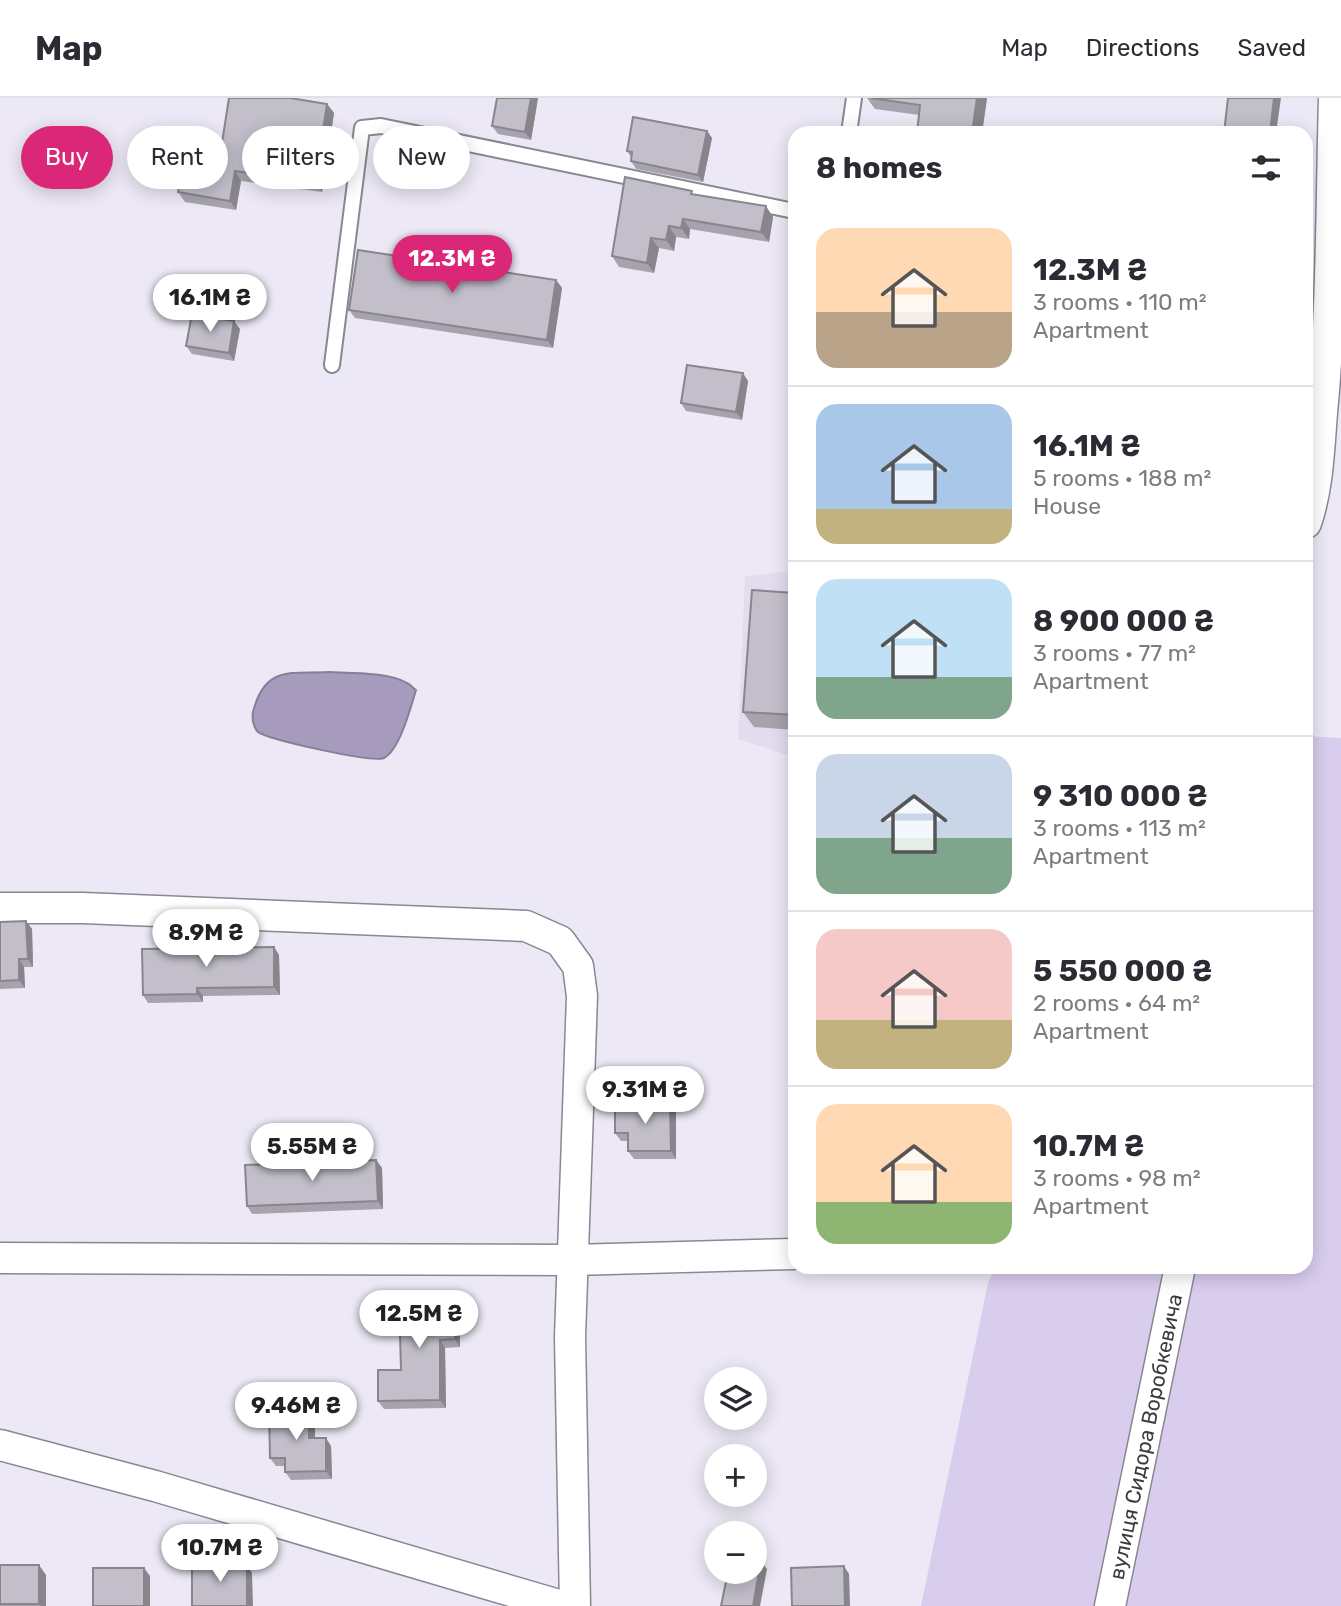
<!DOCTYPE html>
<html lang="en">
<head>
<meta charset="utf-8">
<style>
	:root { --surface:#fff; --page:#f2f2f3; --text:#2b2b33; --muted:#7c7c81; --line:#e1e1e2; --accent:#db2777 }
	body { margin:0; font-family:Rubik,sans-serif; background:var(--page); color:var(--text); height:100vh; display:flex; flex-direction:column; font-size:26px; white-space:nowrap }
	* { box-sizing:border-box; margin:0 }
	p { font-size:23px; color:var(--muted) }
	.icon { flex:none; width:38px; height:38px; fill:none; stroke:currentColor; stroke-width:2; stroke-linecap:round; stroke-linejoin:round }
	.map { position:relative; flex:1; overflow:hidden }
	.details { position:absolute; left:788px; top:28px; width:525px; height:1148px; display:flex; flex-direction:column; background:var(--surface); border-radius:21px; box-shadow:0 4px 18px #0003 }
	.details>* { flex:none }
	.hud { position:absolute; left:21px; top:28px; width:662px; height:63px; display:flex; gap:14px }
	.fabs { position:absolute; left:704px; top:1269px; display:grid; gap:14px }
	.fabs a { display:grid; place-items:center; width:63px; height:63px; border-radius:50%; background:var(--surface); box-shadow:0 4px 18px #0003; font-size:35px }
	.price { position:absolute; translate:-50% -60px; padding:0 16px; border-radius:24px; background:#fff; color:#222; font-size:23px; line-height:46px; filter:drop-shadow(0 2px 4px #0008) }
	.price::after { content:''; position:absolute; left:50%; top:42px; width:21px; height:16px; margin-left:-10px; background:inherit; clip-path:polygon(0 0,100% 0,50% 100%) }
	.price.on { background:var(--accent); color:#fff }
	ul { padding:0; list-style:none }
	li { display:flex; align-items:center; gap:21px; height:175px; padding:0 28px }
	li+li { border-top:2px solid var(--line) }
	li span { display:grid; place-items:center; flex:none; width:196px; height:140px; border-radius:21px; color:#555 }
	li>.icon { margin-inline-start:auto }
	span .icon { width:84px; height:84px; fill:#fffc; stroke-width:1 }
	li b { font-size:30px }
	h2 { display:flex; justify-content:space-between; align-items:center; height:84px; padding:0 28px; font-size:30px }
	.tag { padding:0 24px; border-radius:32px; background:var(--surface); box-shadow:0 4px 18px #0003; font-size:24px; line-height:63px }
	.tag.on { background:var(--accent); color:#fff }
	header { display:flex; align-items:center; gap:42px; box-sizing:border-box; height:98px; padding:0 35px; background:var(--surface); border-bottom:2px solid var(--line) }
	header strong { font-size:33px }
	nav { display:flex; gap:38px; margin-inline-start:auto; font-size:24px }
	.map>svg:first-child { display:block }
	.built { fill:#e3dcef }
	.green { fill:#d9cdee }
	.water { fill:#a79bbd; stroke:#877e98; stroke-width:2 }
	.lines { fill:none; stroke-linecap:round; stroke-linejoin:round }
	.service-casing { stroke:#8a8692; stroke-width:18 }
	.minor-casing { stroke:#8a8692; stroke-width:33 }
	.service { stroke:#fff; stroke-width:14 }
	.minor { stroke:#fff; stroke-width:30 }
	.wall { fill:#a7a3ae }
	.shaded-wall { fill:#88858d }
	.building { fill:#c2beca; stroke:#88858d; stroke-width:2 }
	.labels { text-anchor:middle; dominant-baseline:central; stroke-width:5; stroke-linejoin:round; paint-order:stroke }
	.street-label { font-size:21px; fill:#3d3b40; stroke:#fff }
</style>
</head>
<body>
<header>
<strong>Map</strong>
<nav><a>Map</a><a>Directions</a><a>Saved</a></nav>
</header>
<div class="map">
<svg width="1341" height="1508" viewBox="0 0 1341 1508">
	<rect width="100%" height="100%" fill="#ece8f5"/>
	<polygon class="built" points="794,473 794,659 738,641 745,478"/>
	<polygon class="green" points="1306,638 1341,640 1341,1508 921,1508 988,1185 996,1169 1306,1169"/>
	<path class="water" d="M 329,574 C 350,575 389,574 407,585 C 411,587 413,590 416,592 C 411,608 400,652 384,660 C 373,665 269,642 258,634 C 253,629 252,620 253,614 C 265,567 291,576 329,574 Z"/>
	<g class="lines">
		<g class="service-casing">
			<g id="service">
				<polyline points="849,35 854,0"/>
				<polyline points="332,267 362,30 381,28 794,113"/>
			</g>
		</g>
		<g class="minor-casing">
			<g id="minor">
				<path d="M 1306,425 C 1318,390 1319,352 1322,315 C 1332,210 1331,105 1334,0"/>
				<polyline points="0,810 83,810 526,828 560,843 578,868 582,898 570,1239 575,1508"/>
				<polyline points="0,1160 572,1162 794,1156"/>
				<polyline points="0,1347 155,1388 562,1508"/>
				<path id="s1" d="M 1110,1508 L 1180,1169"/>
			</g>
		</g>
		<use href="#service" class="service"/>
		<use href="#minor" class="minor"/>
	</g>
	<g class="wall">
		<polygon points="538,0 531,42 498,36 492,28"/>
		<polygon points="867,0 987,0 982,35 917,35 919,17 875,11"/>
		<polygon points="327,6 334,15 322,94 241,83 236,112 185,104 178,94 194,69 221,51"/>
		<polygon points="707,33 712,40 703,84 636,71 631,63 631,59 627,53"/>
		<polygon points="694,96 773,119 769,144 690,131 689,141 676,139 674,153 659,150 654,175 619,169 612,158"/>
		<polygon points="556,182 562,190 553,250 355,220 349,212"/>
		<polygon points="240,231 234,263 192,256 186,248"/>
		<polygon points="748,283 742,322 686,313 681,305"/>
		<polygon points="794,495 794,632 754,629 743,614"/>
		<polygon points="26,823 32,831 33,869 24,869 25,890 0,891 0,824"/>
		<polygon points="274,849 279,857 280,897 203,898 203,904 148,905 143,897"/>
		<polygon points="676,1014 676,1061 634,1061 628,1053 628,1043 621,1043 615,1035"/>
		<polygon points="376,1062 382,1070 383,1111 252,1116 247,1108"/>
		<polygon points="459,1206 460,1249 445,1250 446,1310 384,1311 378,1303 401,1272"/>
		<polygon points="315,1319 315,1340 331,1348 332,1381 291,1382 285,1374 285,1368 276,1368 270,1360"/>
		<polygon points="0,1467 46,1477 46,1508 0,1508"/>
	</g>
	<g class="shaded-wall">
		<polygon points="531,0 538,0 531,42 525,34"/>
		<polygon points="977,0 987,0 982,35 972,35"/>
		<polygon points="1274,0 1281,0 1276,35 1270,35"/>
		<polygon points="327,6 334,15 322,94 315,85"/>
		<polygon points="707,33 712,40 703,84 698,77"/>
		<polygon points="235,73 241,83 236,112 230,103"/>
		<polygon points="766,108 773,119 769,144 761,134"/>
		<polygon points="683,121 690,131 689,141 681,130"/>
		<polygon points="669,128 676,139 674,153 666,142"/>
		<polygon points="651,140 659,150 654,175 647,165"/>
		<polygon points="556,182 562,190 553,250 547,242"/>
		<polygon points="234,223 240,231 234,263 229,255"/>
		<polygon points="743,275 748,283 742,322 736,314"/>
		<polygon points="26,823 32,831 33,869 28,861"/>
		<polygon points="274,849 279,857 280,897 274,889"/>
		<polygon points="19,861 24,869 25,890 19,882"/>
		<polygon points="197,890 203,898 203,904 197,896"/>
		<polygon points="670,1006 676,1014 676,1061 671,1053"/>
		<polygon points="376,1062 382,1070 383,1111 378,1103"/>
		<polygon points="453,1198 459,1206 460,1249 455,1241"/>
		<polygon points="440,1242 445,1250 446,1310 440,1302"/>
		<polygon points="309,1311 315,1319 315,1348 309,1340"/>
		<polygon points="326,1340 331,1348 332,1381 326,1373"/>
		<polygon points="244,1463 252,1475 253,1508 247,1508"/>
		<polygon points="761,1463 767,1471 760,1508 753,1508"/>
		<polygon points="39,1467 46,1477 46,1508 41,1508 39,1506"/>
		<polygon points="844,1468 849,1476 850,1508 845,1508"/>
		<polygon points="144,1470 150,1478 150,1508 144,1508"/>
	</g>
	<g class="building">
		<polygon points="229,0 290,0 327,6 315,85 235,73 230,103 178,94 183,67 194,69 198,47 221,51"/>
		<polygon points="497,0 531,0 525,34 492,28"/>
		<polygon points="871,0 977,0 972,35 917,35 920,7"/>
		<polygon points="1228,0 1274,0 1270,35 1224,35"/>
		<polygon points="633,19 707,33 698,77 631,63 632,54 627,53"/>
		<polygon points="625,79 692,93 691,96 766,108 761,134 683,121 681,130 669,128 666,142 651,140 647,165 612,158"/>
		<polygon points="358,152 556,182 547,242 349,212"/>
		<polygon points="192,216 234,223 229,255 186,248"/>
		<polygon points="687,267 743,275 736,314 681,305"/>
		<polygon points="752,492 794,495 794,617 743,614"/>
		<polygon points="26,823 28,861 19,861 19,882 0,883 0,824"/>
		<polygon points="274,849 274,889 197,890 197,896 143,897 142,851"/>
		<polygon points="615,1006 670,1006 671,1053 628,1053 628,1035 615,1035"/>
		<polygon points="376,1062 378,1103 247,1108 245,1067"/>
		<polygon points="453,1198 455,1241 440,1242 440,1302 378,1303 378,1272 401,1272 399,1199"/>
		<polygon points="309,1311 309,1340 326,1340 326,1373 285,1374 285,1360 270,1360 269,1312"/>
		<polygon points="754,1462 761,1463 753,1508 721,1508 728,1474 754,1474"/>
		<polygon points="206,1463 244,1463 244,1467 247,1467 247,1508 192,1508 192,1468 206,1468"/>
		<rect x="0" y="1467" width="39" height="39"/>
		<polygon points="844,1468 845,1508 792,1508 791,1470"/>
		<rect x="93" y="1470" width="51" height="38"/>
	</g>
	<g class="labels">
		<g class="street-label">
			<text stroke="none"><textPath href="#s1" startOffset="173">вулиця Сидора Воробкевича</textPath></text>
		</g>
	</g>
</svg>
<div class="fabs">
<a><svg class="icon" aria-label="layers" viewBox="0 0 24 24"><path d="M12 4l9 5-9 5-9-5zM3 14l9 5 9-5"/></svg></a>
<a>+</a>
<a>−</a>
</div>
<b class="price on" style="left:452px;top:197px">12.3M ₴</b>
<b class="price" style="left:210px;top:236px">16.1M ₴</b>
<b class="price" style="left:206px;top:871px">8.9M ₴</b>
<b class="price" style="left:645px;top:1028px">9.31M ₴</b>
<b class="price" style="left:312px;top:1085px">5.55M ₴</b>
<b class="price" style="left:419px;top:1252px">12.5M ₴</b>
<b class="price" style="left:296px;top:1344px">9.46M ₴</b>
<b class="price" style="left:220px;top:1486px">10.7M ₴</b>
<div class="hud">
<a class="tag on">Buy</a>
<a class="tag">Rent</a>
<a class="tag">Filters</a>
<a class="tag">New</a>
</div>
<section class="details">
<h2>8 homes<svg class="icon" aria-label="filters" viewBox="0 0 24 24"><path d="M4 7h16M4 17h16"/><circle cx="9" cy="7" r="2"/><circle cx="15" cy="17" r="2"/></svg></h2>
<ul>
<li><span style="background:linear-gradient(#ffd9b3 60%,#b9a48a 0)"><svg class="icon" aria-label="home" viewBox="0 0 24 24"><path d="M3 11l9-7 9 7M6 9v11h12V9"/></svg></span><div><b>12.3M ₴</b><p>3 rooms · 110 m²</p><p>Apartment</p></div></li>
<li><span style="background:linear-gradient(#a9c7e8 75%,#c2b280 0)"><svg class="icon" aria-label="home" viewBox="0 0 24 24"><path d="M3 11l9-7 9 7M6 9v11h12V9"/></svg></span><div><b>16.1M ₴</b><p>5 rooms · 188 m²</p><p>House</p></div></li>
<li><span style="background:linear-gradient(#bfe0f5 70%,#7fa58c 0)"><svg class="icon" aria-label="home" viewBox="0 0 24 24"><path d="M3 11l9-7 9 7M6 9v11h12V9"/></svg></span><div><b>8 900 000 ₴</b><p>3 rooms · 77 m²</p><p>Apartment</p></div></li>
<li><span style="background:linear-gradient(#c9d6e8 60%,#7fa58c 0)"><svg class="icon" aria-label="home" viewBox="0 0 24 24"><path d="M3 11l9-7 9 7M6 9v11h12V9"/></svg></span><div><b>9 310 000 ₴</b><p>3 rooms · 113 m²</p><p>Apartment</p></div></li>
<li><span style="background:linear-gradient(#f6c9c9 65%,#c2b280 0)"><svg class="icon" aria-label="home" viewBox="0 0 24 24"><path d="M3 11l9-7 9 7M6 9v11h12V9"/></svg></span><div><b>5 550 000 ₴</b><p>2 rooms · 64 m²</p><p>Apartment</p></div></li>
<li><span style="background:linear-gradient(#ffd9b3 70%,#8fb573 0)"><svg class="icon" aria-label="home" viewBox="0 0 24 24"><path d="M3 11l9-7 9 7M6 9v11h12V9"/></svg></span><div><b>10.7M ₴</b><p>3 rooms · 98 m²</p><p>Apartment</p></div></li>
</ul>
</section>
</div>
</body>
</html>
